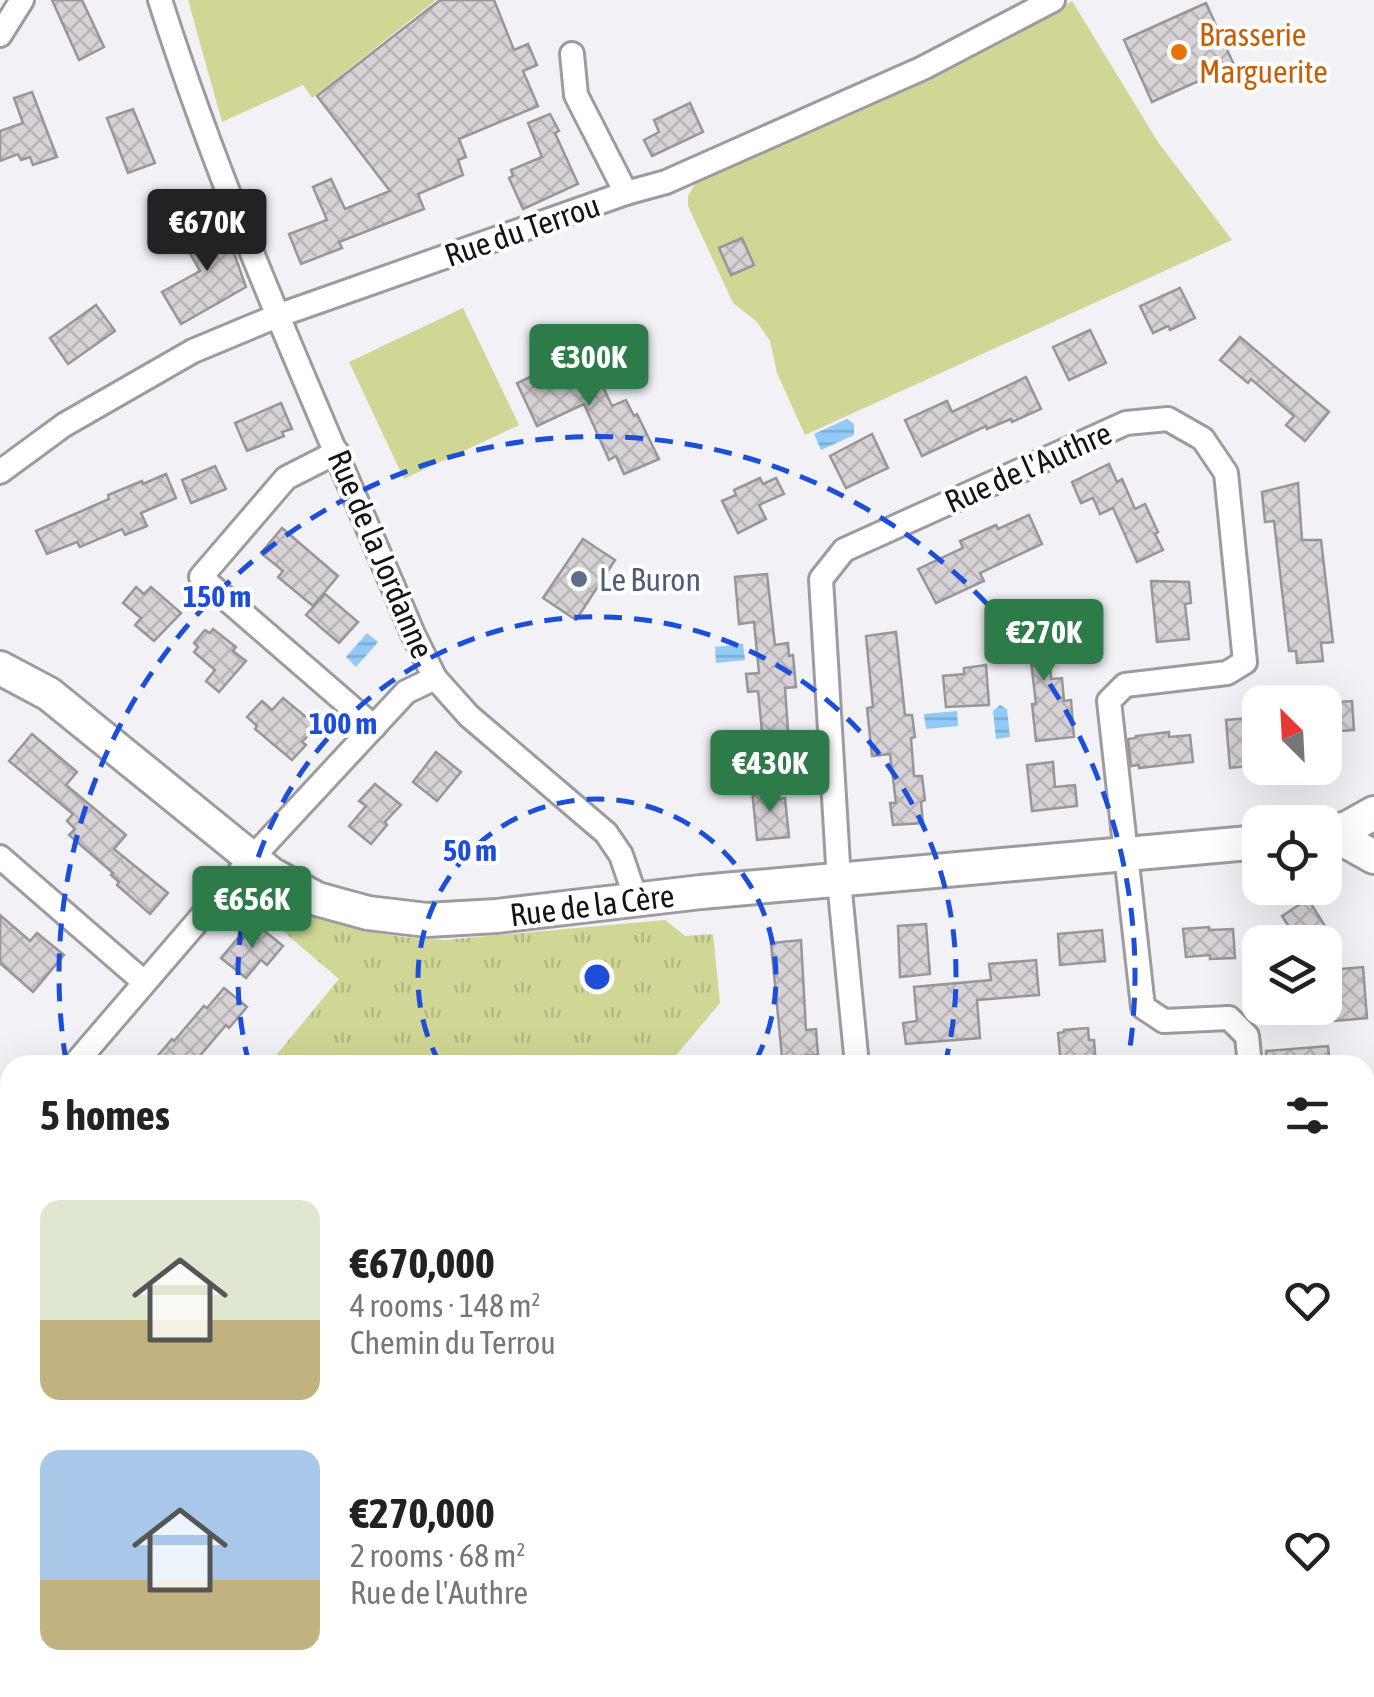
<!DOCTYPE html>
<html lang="en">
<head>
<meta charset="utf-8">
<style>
	:root { --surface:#fff; --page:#f2f2f2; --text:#222; --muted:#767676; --accent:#2e7b4a }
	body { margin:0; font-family:"Asap Condensed",sans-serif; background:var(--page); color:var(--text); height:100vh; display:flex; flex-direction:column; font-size:38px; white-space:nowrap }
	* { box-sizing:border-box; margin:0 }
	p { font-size:32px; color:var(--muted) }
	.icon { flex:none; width:55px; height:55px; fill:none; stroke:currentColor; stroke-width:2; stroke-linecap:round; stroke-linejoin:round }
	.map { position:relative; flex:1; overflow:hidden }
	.drawer { position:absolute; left:0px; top:1055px; width:1375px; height:642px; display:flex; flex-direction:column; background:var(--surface); border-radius:30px 30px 0 0; box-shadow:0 10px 40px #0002 }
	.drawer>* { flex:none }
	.needle { width:65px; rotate:336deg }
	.buttons { position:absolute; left:1242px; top:685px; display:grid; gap:20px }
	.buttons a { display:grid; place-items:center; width:100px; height:100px; border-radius:20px; background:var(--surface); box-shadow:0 10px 40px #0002; font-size:50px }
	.price { position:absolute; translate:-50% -85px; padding:0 22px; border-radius:10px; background:var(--accent); color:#fff; font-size:32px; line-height:65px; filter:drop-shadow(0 2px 5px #0008) }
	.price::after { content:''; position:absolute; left:50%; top:60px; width:30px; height:22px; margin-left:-15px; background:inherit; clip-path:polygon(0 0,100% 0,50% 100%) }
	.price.on { background:#222; color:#fff }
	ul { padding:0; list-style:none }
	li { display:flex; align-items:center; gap:30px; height:250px; padding:0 40px }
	li span { display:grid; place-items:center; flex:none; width:280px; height:200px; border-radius:20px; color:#555 }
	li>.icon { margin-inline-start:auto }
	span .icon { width:120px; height:120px; fill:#fffc; stroke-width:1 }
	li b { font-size:42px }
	h2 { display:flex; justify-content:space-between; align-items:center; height:120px; padding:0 40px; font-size:42px }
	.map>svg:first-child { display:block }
	.grass { fill:#d0d795 }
	.park { fill:url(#park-tufts) }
	.water { fill:url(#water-rules) }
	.building { fill:url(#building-cross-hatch); stroke:#989699; stroke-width:2.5 }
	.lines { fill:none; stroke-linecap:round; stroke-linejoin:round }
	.street-casing { stroke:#9c9ca0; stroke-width:28 }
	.secondary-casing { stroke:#9c9ca0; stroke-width:38 }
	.street { stroke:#fff; stroke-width:22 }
	.secondary { stroke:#fff; stroke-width:32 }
	.ring { fill:none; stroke:#1d4ed8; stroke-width:5; stroke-dasharray:18 12 }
	.food-dot { fill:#e8710a; stroke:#fff; stroke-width:4 }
	.service-dot { fill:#5c6f8a; stroke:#fff; stroke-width:4 }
	.labels { text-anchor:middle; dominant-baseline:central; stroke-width:8; stroke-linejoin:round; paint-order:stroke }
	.food-label { font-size:32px; fill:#c56008; stroke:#fff; text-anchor:start }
	.street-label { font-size:32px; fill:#141415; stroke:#fff }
	.service-label { font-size:32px; fill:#4e5e75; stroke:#fff; text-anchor:start }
	.centre { fill:#1d4ed8; stroke:#fff; stroke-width:5 }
	.ring-label { font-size:30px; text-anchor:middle; font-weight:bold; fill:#1d4ed8; stroke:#fff; stroke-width:8; stroke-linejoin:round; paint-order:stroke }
</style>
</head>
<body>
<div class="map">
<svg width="1374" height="1697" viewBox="0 0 1374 1697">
	<defs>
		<pattern id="park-tufts" width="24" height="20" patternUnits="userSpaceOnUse" patternTransform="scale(2.5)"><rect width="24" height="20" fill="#d0d795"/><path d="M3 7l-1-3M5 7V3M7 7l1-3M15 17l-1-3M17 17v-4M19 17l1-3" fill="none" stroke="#b2b880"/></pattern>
		<pattern id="water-rules" width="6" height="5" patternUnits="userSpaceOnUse" patternTransform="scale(2.5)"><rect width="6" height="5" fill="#91c9f7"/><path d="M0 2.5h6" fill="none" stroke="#7cacd3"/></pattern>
		<pattern id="building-cross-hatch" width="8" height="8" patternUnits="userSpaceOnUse" patternTransform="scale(2.5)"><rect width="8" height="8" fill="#d6d2d6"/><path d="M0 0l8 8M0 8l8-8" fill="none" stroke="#b7b3b7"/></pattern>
	</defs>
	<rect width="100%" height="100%" fill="#f1f1f6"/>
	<g class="grass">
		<polygon points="188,0 436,0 312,98 303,85 222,122"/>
		<path d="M 1072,1 L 1158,142 L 1232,240 L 805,435 L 777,373 L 770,341 L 757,322 L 733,303 L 688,206 L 688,196 L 697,180 C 825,127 955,75 1072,1 Z"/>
		<polygon points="463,308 519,425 404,479 349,362"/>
	</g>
	<g class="park">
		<path d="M 252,878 C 267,887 283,899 299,907 C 344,930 395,938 444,940 L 665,920 L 685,936 L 713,934 L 720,1003 L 668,1065 L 268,1065 L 339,979 L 238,893 Z"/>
		<polygon points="10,1318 10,1528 0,1520 0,1330"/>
		<polygon points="40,1688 297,1688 298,1697 38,1697"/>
	</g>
	<g class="water">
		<polygon points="847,419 854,424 854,435 821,450 814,434"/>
		<polygon points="367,633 378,642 356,667 346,657"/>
		<polygon points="743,644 745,660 716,663 715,647"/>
		<polygon points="1000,705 1007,709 1010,737 996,739 993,711"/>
		<polygon points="957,711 958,726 926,729 924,714"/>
	</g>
	<g class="building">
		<polygon points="52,0 82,0 104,47 79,60"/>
		<polygon points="440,0 494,0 514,50 528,44 537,65 523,71 538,106 459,139 466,157 458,160 463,175 418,194 424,209 339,242 342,248 301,264 289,234 327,220 313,187 331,179 345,209 390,191 317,96"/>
		<polygon points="1206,3 1234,65 1152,102 1124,40"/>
		<polygon points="32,92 57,157 33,165 30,157 21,160 18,154 0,161 0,131 23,123 14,98"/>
		<polygon points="690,103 703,132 652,156 644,140 659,132 654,120"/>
		<polygon points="133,109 155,163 128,173 107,118"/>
		<polygon points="550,114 559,131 555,133 578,184 523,209 509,178 513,176 511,170 542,157 528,123"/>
		<polygon points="222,219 246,287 181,324 162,292 200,271 183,241"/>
		<polygon points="742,238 754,265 731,275 719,248"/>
		<polygon points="1180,288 1195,318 1170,330 1168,326 1153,333 1140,306"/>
		<polygon points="96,305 115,331 68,364 50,338"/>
		<polygon points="1090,330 1106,363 1069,380 1053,347"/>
		<polygon points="1240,337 1329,412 1305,441 1286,425 1294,416 1251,379 1248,383 1220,360"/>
		<polygon points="586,351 612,406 626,400 634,416 637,414 659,459 624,474 616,456 609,460 584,404 537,426 517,383"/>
		<polygon points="1026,377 1041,409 1012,422 1011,419 987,429 986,426 922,456 905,420 947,401 952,412"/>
		<polygon points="281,403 292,429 282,432 284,436 247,451 235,423"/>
		<polygon points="872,434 888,468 846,488 830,456"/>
		<polygon points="1109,464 1117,482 1122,479 1135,509 1145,504 1158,532 1155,534 1163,550 1137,562 1113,508 1100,514 1093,498 1081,503 1072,482"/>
		<polygon points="215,466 226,489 191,503 182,480"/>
		<polygon points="166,474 176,498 141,513 147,526 125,535 122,529 80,547 77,542 47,554 36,531 109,499 108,495 142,481 143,484"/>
		<polygon points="760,478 763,484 776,478 784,494 759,505 766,519 738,533 722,501 736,495 734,490"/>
		<polygon points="1298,483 1302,540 1321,540 1333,642 1321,643 1323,661 1297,663 1296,651 1289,651 1274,521 1265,522 1262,492"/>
		<polygon points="1029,515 1042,544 980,573 984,581 936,603 918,569 963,548 960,541 996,525 998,529"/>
		<polygon points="282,528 338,576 313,606 278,577 283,571 261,553"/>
		<polygon points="583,539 615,560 576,620 543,598"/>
		<polygon points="767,574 775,645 788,643 789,656 793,655 796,687 785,688 790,759 765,762 758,691 748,692 746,674 759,673 754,622 739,624 735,577"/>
		<polygon points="1151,581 1189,582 1191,603 1185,604 1189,639 1157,642"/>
		<polygon points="136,587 144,594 151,587 181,613 154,641 135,625 141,618 123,603"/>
		<polygon points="325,594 358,622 339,643 306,615"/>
		<polygon points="1043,621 1046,647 1049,647 1051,679 1062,678 1064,701 1071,700 1074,737 1036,741 1032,704 1036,704 1031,661 1016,662 1012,624"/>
		<polygon points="213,629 236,647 233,651 246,661 219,692 206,681 215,670 194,652 198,647 194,643 205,630 210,633"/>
		<polygon points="896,632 905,715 912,715 915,737 911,738 914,776 922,776 925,800 921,802 923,823 893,825 890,803 896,803 890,754 872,756 867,708 873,707 866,636"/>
		<polygon points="986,665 989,705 946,707 943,676 964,674 964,668"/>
		<polygon points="283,698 317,726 302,742 306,745 292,760 255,729 257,726 247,717 262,701 272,710"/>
		<polygon points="1352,701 1354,730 1325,732 1325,703"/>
		<polygon points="1248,718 1248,722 1260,722 1260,765 1230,768 1226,720"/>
		<polygon points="1169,732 1169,737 1190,735 1193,762 1139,768 1139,765 1131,766 1128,739 1136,738 1136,736"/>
		<polygon points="32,734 77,772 66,785 126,835 114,849 168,893 150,914 117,885 119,882 111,875 113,873 69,835 75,829 67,821 73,814 9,761"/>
		<polygon points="436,752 461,772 437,801 413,782"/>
		<polygon points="1053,762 1055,787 1075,785 1077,806 1032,811 1027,765"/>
		<polygon points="375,784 401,805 385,822 387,825 371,844 349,826 366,806 359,801"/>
		<polygon points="772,788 773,800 785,798 789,837 757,840 752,790"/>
		<polygon points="1308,899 1335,942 1299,942 1282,916"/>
		<polygon points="0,915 30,941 37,933 64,955 33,992 0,963"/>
		<polygon points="256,924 283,946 267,965 261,960 246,978 221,958 237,939 240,942"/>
		<polygon points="926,924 930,974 900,977 898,926"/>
		<polygon points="1209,927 1209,930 1233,929 1235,958 1210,959 1210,955 1186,957 1183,929"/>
		<polygon points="1102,930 1105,961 1060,965 1058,934"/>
		<polygon points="801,940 806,1030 816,1029 818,1055 782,1057 771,943"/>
		<polygon points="1036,960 1039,995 977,1000 980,1038 906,1044 903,1023 917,1021 914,987 991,980 989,964"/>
		<polygon points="1363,967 1367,1018 1335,1021 1331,970"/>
		<polygon points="224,988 247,1007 229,1028 226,1025 192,1065 150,1065 172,1039 174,1041 204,1006 207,1008"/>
		<polygon points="1088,1028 1089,1040 1094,1040 1096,1065 1061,1065 1058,1033 1064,1032 1064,1030"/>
		<polygon points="1328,1046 1330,1065 1266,1065 1266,1051"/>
	</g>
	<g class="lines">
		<g class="street-casing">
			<g id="street">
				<path d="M 160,0 C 229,217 325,424 413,634 L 435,678 L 469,716 L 606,833 L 621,855 L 636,899"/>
				<polyline points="0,35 22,0"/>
				<polyline points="572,54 576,95 626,193"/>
				<polyline points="337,452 286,478 201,577 374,727"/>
				<polyline points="0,472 64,425 193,351 277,316 626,193 666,182 923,68 1053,0"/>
				<polyline points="0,857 144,982"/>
				<polyline points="74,1065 251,859 406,692 435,678"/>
				<polyline points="857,1065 839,881 821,579 844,550 1126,423 1168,419 1203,439 1226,473 1245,662 1227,673 1125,685 1109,701 1143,1007 1164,1021 1229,1018 1247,1036 1250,1065"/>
				<polyline points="0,1153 10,1141"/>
				<polyline points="1365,1276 1374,1253"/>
				<polyline points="0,1647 10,1646"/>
				<polyline points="512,1688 523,1697"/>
				<polyline points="895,1688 906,1697"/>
				<polyline points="938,1697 946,1688"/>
				<polyline points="1176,1697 1184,1688"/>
				<polyline points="1303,1697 1304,1688"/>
			</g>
		</g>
		<g class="secondary-casing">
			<g id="secondary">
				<polyline points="0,668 49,694 271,874 317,899 368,913 427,920 497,916 701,892 1260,842"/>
				<polyline points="1325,836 1349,827 1374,813"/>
				<polyline points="1326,836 1349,843 1374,857"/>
			</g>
		</g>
		<use href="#street" class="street"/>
		<use href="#secondary" class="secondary"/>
	</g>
	<g class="ring">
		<path d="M440 1064A179 179 0 1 1 754 1064"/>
		<path d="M249 1064A359 359 0 1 1 945 1064"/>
		<path d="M66 1061A538 538 0 1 1 1128 1061"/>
	</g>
	<circle class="food-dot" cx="1179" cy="52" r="10"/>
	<circle class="service-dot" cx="579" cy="579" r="10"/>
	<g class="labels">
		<g class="food-label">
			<text x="1199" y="34">Brasserie<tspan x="1199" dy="37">Marguerite</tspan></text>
		</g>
		<g class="street-label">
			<text transform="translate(522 230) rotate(-19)">Rue du Terrou</text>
			<text transform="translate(1028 467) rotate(-24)">Rue de l'Authre</text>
			<text transform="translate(381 554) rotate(67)">Rue de la Jordanne</text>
			<text transform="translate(592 905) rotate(-7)">Rue de la Cère</text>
		</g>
		<g class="service-label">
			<text x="599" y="579">Le Buron</text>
		</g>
	</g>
	<circle cx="597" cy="977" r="15" class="centre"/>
	<g class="ring-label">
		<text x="217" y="607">150 m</text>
		<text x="343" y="734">100 m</text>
		<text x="470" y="861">50 m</text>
	</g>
</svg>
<div class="buttons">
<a><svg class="needle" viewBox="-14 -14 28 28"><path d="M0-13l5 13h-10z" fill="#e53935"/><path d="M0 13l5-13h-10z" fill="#767676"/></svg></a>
<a><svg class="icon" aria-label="locate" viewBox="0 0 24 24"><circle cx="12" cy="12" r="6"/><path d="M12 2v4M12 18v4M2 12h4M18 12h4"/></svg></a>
<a><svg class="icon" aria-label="layers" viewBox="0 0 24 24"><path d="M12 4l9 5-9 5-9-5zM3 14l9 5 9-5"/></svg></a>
</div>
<b class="price on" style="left:207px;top:274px">€670K</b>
<b class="price" style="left:589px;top:409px">€300K</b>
<b class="price" style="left:1044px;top:684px">€270K</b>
<b class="price" style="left:770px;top:815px">€430K</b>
<b class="price" style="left:252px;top:951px">€656K</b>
<section class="drawer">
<h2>5 homes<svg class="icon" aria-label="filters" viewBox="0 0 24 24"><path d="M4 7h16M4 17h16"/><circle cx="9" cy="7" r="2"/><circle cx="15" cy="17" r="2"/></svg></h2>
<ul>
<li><span style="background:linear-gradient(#dfe7d0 60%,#c2b280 0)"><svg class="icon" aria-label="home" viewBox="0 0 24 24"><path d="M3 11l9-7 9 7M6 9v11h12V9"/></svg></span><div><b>€670,000</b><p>4 rooms · 148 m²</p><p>Chemin du Terrou</p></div><svg class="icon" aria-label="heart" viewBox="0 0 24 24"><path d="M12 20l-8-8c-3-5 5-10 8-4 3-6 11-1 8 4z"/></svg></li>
<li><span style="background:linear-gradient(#a9c7e8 65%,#c2b280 0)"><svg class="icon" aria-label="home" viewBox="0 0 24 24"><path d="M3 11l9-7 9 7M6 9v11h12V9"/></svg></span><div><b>€270,000</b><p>2 rooms · 68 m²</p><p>Rue de l'Authre</p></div><svg class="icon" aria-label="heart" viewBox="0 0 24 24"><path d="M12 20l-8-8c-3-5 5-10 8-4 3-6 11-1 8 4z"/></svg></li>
</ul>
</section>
</div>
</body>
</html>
